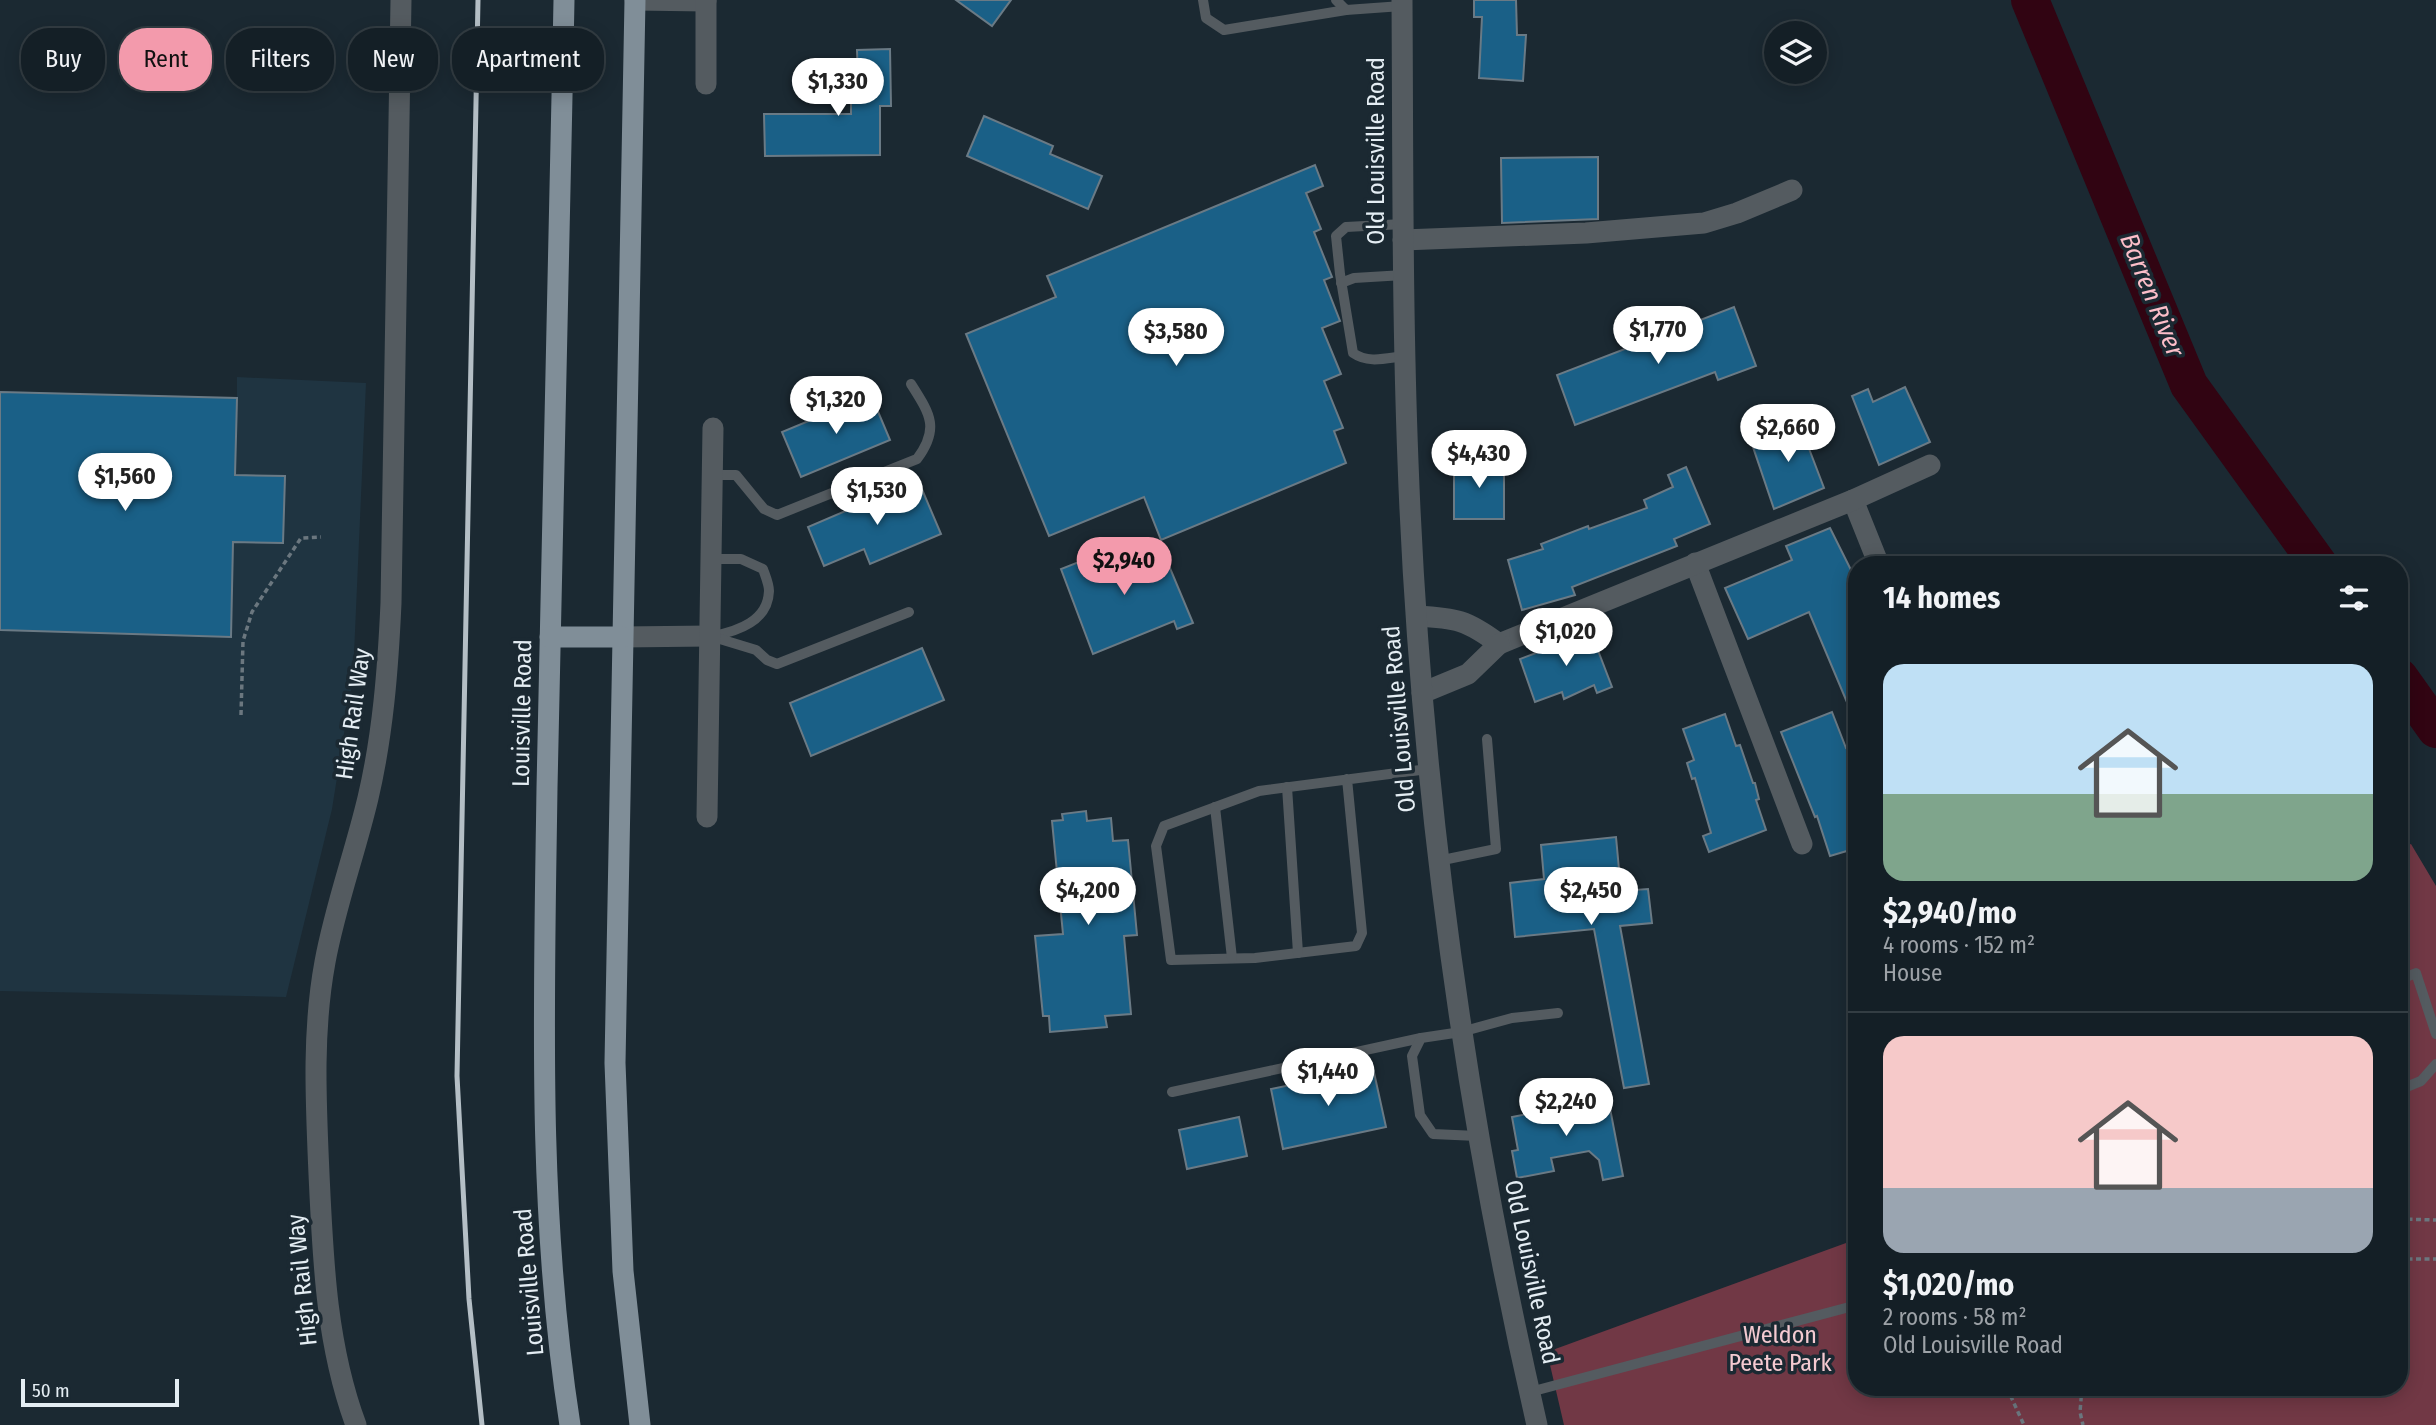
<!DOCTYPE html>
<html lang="en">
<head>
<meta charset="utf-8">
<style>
	:root { --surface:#141f26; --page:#1d272e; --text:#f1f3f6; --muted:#9da2a7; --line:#333d43; --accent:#f39aac }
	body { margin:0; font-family:"Fira Sans Condensed",sans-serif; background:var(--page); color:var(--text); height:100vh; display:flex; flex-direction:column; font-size:26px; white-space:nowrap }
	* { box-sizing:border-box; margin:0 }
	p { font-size:23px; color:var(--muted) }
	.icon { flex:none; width:38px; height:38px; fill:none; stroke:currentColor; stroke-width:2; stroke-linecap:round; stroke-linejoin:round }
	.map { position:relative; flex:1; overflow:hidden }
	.sheet { position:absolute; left:1848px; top:556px; width:560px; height:840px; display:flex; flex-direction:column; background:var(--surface); border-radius:28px; box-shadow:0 4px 18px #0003,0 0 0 2px var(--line) }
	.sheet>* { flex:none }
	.guide { position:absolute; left:21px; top:28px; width:665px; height:63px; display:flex; gap:14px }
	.buttons { position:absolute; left:1764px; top:21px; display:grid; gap:14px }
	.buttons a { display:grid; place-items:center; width:63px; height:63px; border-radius:50%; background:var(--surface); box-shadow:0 4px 18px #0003,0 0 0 2px var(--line); font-size:35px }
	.scale { position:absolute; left:21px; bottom:18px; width:158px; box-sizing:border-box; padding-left:7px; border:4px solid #e4edf3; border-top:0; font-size:19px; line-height:24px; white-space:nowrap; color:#e4edf3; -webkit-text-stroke:5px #1b2932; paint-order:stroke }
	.price { position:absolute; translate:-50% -60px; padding:0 16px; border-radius:24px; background:#fff; color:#222; font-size:23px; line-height:46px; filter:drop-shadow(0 2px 4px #0008) }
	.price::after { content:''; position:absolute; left:50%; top:42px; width:21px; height:16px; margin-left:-10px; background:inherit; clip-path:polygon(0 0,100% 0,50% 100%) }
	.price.current { background:var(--accent); color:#111 }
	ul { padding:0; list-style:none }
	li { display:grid; align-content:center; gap:14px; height:371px; padding:0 35px }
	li+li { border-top:2px solid var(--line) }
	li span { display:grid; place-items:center; height:217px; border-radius:21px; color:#555 }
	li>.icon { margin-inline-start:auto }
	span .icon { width:126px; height:126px; fill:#fffc; stroke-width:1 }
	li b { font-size:30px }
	h2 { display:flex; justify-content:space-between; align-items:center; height:84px; padding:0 35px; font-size:30px }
	.pill { padding:0 24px; border-radius:28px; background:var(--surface); box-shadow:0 4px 18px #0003,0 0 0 2px var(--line); font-size:24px; line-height:63px }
	.pill.current { background:var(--accent); color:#111 }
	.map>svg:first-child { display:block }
	.built { fill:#1f3441 }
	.green { fill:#713845 }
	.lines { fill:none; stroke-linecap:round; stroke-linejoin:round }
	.river { stroke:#310412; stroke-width:38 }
	.building { fill:#1a6087; stroke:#6a7a85; stroke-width:2 }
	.path { stroke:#6b777f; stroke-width:3.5; stroke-dasharray:5 3.5; stroke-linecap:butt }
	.service { stroke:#545b60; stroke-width:10 }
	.minor { stroke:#545b60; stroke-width:21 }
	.tertiary { stroke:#545b60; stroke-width:21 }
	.primary { stroke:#808e98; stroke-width:21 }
	.rail { stroke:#b4bec5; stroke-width:5 }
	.labels { text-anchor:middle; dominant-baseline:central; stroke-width:7; stroke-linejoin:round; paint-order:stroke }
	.street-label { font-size:24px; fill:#e4edf3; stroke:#1b2932 }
	.park-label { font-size:24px; fill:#f4cad1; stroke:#1b2932 }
	.water-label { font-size:26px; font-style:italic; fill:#fcbec9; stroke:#1b2932 }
</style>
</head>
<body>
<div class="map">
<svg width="2436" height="1425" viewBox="0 0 2436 1425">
	<rect width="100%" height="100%" fill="#1b2932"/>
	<polygon class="built" points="237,377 366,383 353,677 332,809 286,997 0,991 0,391 237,398"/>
	<polygon class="green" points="2411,844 2436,886 2436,1425 1564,1425 1547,1352 1857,1239 1857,1388 2399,1388 2399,848"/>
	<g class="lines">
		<g class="river">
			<polyline points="2030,0 2189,385 2319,565"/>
			<polyline points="2399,677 2436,729"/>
		</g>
	</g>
	<g class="building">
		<polygon points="956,0 1011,0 992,26"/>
		<polygon points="1474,0 1516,0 1517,35 1526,35 1523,81 1479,78 1482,17 1474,17"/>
		<polygon points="890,49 891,106 880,106 880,155 765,156 764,114 851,114 851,80 858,80 857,50"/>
		<polygon points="984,116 1053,146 1050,154 1102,176 1088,209 967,156"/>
		<polygon points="1598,157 1598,219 1502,223 1501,158"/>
		<polygon points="1315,165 1323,186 1306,193 1321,229 1314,232 1332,277 1324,280 1340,321 1322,328 1341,374 1324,381 1343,428 1334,431 1346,463 1161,540 1144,497 1049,536 966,334 1056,297 1047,276"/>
		<polygon points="1734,307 1756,366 1718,380 1715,372 1575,425 1557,375"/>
		<polygon points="1905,387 1930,442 1879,465 1852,396 1868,389 1873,402"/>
		<polygon points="0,392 237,398 235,475 285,476 283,543 233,542 231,637 0,630"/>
		<polygon points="871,395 890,440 801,477 782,432"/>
		<polygon points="1795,412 1824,488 1774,509 1753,447 1781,437 1775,420"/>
		<rect x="1454" y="461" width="50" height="58"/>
		<polygon points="1686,467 1710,524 1674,539 1677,546 1572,587 1575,595 1522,610 1508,560 1543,549 1541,544 1588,526 1589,529 1647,508 1644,500 1673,487 1668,475"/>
		<polygon points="918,480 941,534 870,564 864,549 824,566 808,527"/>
		<polygon points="1830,528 1857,582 1857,726 1809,612 1748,639 1725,588 1792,560 1786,546"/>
		<polygon points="1122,545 1129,563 1162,549 1193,623 1177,629 1174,621 1093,654 1061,569"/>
		<polygon points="1589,627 1612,687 1597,693 1594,685 1564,699 1562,692 1535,702 1520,659 1544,650 1543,649"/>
		<polygon points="922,648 944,700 811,756 790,703"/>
		<polygon points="1832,712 1846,748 1851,746 1857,762 1857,848 1830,856 1817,816 1815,817 1781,732"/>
		<polygon points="1725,714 1736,746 1740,745 1753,783 1755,783 1759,799 1756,800 1766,830 1709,852 1703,836 1711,833 1695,778 1692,779 1687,763 1694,760 1683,729"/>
		<polygon points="1086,811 1087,821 1111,818 1113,841 1128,840 1137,935 1124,936 1131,1014 1105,1016 1107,1027 1050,1032 1049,1016 1043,1016 1035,936 1063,934 1052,821 1063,820 1062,814"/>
		<polygon points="1616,837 1621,891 1648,889 1652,923 1620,926 1649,1084 1624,1088 1594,929 1515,937 1510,883 1544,879 1541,845"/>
		<polygon points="1373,1068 1386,1127 1283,1149 1271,1089"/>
		<polygon points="1608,1098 1623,1176 1603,1180 1599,1160 1589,1151 1551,1158 1554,1171 1517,1178 1512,1151 1518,1150 1512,1117"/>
		<polygon points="1239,1117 1247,1156 1187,1169 1179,1130"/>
	</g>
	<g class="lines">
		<g class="path">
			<polyline points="241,715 243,641 252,612 301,538 321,537"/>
			<polyline points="2399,1219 2436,1220"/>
			<polyline points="2399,1259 2436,1259"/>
			<polyline points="2007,1388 2024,1425"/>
			<polyline points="2082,1388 2080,1412 2083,1425"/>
		</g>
		<g class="service">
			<polyline points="1203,0 1206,18 1224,30 1346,10"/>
			<polyline points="1336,0 1346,10 1402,6"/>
			<path d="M 1403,224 L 1346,227 L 1336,236 L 1340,274 L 1353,353 C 1369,364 1386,358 1405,356"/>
			<polyline points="1341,283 1354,278 1404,275"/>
			<path d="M 712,475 L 736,475 L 764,509 L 777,515 L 917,459 C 940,428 930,414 911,384"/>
			<path d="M 711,559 L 741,559 L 763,569 C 765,575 769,584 769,591 C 768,621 738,631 713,636"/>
			<polyline points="710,636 756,650 767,660 777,664 909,612"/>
			<polyline points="1347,779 1362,933 1356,946 1255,958 1171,960 1156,846 1164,826 1259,791 1428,769"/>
			<polyline points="1287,787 1298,953"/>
			<polyline points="1215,807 1232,958"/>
			<polyline points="1438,861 1496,849 1487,739"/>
			<polyline points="2399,980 2416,973 2436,1034"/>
			<polyline points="2399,1090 2421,1081 2436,1064"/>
			<polyline points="1172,1092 1421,1038"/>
			<polyline points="1477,1136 1433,1134 1420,1115 1412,1056 1421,1038 1461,1032 1512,1018 1558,1013"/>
			<polyline points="1530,1392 1857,1305"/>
		</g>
		<g class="minor">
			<polyline points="635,0 706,1"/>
			<polyline points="706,0 706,84"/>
			<polyline points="1403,240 1586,233 1704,223 1737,213 1792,190"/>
			<polyline points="1853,500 1879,565"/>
			<polyline points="1695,563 1802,844"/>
			<path d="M 1417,616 C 1456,618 1467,620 1499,644 L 1853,500 L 1930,465"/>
			<polyline points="622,637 710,636"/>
			<polyline points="1422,693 1468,674 1499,644"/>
			<polyline points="707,817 713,428"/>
			<path d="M 356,1425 C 326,1344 323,1260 319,1174 C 316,1104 312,1032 325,962 C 335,907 355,853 368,798 C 383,734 388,669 391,603 L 401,0"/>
		</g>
		<path class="tertiary" d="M 1402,0 C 1403,154 1402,308 1408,462 C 1420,786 1464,1108 1537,1425"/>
		<g class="primary">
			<path d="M 564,0 C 559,263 551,526 547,788 C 544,1001 537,1214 570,1425"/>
			<polyline points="635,0 615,1063 623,1271 640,1425"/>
			<polyline points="550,637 622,637"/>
		</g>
		<polyline class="rail" points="478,0 457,1076 469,1299 482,1425"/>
	</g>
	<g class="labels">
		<g class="street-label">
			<text transform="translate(1376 151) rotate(-90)">Old Louisville Road</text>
			<text transform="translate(522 713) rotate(-89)">Louisville Road</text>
			<text transform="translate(353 714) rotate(-82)">High Rail Way</text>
			<text transform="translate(1399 719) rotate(-95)">Old Louisville Road</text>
			<text transform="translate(1532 1272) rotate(78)">Old Louisville Road</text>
			<text transform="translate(302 1280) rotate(-96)">High Rail Way</text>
			<text transform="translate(529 1282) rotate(-95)">Louisville Road</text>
		</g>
		<g class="park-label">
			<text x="1780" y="1335">Weldon<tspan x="1780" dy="28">Peete Park</tspan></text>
		</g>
		<g class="water-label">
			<text transform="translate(2152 295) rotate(68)">Barren River</text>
		</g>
	</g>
</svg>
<div class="buttons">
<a><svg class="icon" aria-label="layers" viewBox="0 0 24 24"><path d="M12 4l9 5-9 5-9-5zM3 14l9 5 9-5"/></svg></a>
</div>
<div class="scale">50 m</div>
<b class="price" style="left:838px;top:118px">$1,330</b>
<b class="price" style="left:1658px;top:366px">$1,770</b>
<b class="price" style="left:1176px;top:368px">$3,580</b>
<b class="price" style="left:836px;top:436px">$1,320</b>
<b class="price" style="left:1788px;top:464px">$2,660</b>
<b class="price" style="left:1479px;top:490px">$4,430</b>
<b class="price" style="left:125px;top:513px">$1,560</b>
<b class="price" style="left:877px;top:527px">$1,530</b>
<b class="price current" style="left:1124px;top:597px">$2,940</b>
<b class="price" style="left:1566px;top:668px">$1,020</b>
<b class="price" style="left:1088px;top:927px">$4,200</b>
<b class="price" style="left:1591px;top:927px">$2,450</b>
<b class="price" style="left:1328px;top:1108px">$1,440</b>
<b class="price" style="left:1566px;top:1138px">$2,240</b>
<div class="guide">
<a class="pill">Buy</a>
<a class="pill current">Rent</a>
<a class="pill">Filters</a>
<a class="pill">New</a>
<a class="pill">Apartment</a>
</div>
<section class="sheet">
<h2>14 homes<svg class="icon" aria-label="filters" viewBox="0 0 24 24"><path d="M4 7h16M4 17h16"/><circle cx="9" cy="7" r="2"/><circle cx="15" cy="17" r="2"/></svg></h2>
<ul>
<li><span style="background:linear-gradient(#bfe0f5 60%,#7fa58c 0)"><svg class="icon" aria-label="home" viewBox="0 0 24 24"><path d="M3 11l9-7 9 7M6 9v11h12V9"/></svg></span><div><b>$2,940/mo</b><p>4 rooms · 152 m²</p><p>House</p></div></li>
<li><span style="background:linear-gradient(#f6c9c9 70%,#9aa5b1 0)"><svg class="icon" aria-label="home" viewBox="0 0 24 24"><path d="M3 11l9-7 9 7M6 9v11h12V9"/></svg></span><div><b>$1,020/mo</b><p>2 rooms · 58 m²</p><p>Old Louisville Road</p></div></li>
</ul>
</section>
</div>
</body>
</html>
